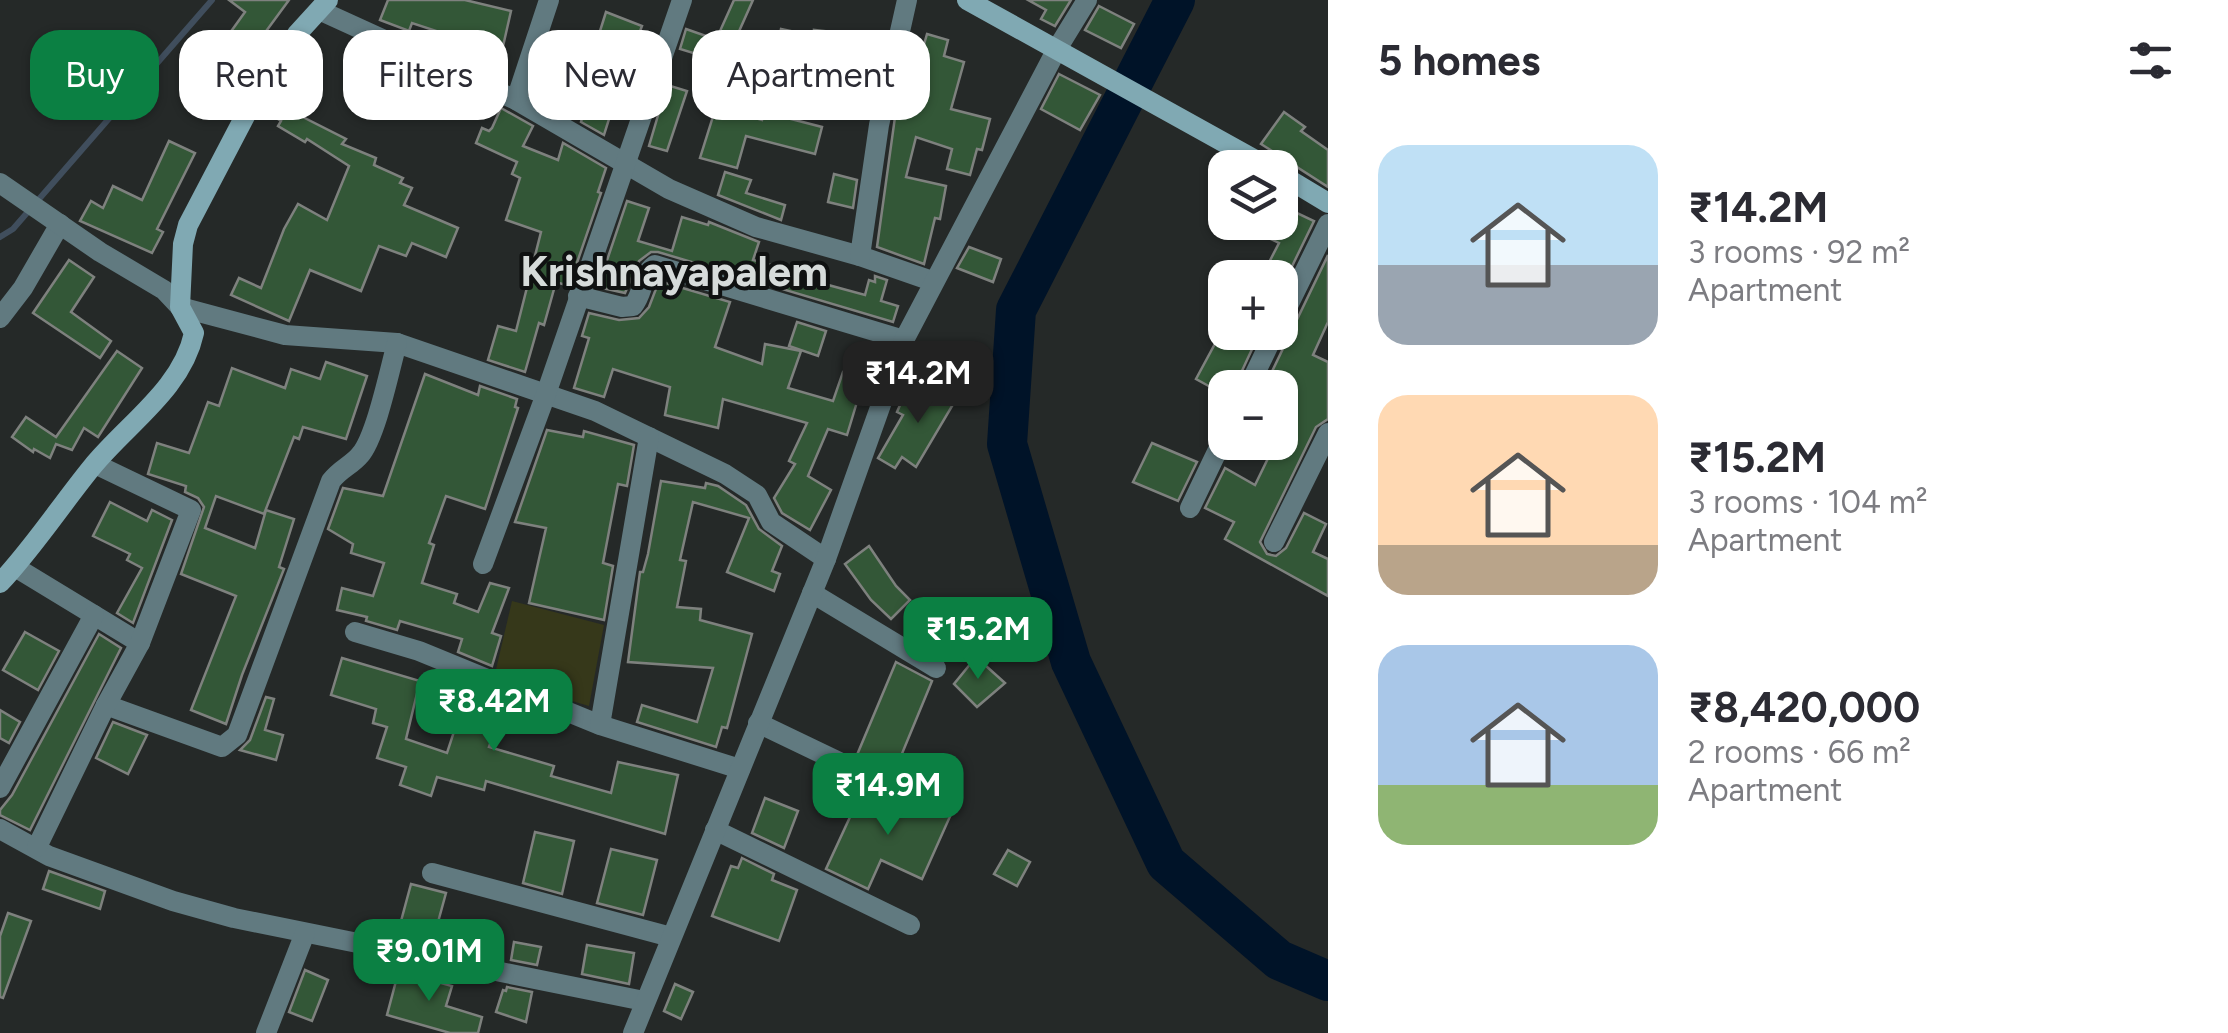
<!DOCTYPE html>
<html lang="en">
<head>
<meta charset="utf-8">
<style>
	:root { --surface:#fff; --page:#f2f2f3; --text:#2b2b33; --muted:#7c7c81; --accent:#0b8043 }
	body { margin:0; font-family:Figtree,sans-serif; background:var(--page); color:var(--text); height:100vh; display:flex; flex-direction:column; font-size:38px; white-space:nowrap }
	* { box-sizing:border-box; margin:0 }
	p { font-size:32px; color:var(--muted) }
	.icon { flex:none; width:55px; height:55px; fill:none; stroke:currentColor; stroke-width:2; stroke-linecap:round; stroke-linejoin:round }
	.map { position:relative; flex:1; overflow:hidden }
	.side { display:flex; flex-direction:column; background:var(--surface); width:900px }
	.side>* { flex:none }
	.hud { position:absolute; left:30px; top:30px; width:950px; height:90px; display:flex; gap:20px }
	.buttons { position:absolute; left:1208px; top:150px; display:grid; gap:20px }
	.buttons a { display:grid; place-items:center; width:90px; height:90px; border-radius:20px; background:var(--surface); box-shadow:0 2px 8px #0004; font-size:50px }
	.price { position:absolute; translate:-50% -85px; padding:0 22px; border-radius:20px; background:var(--accent); color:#fff; font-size:32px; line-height:65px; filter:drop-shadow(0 2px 5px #0008) }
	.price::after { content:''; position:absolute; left:50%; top:60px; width:30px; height:22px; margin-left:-15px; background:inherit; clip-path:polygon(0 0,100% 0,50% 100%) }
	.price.on { background:#222; color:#fff }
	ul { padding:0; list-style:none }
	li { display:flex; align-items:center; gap:30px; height:250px; padding:0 50px }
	li span { display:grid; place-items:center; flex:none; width:280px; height:200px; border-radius:30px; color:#555 }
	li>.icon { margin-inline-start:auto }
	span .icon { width:120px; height:120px; fill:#fffc; stroke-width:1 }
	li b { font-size:42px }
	h2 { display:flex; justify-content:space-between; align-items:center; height:120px; padding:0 50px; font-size:42px }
	.chip { padding:0 35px; border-radius:30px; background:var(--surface); box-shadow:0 2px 8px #0004; font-size:35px; line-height:90px }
	.chip.on { background:var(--accent); color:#fff }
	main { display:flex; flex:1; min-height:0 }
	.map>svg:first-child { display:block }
	.green { fill:#36381a }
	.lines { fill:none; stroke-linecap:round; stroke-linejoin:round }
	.stream { stroke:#404e5d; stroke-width:6 }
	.river { stroke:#001328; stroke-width:40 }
	.building { fill:#335737; stroke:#7e817e; stroke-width:2.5 }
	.minor { stroke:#617a80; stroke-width:20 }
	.tertiary { stroke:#617a80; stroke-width:20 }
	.secondary { stroke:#80a9b3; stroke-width:20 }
	.labels { text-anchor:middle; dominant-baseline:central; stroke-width:8; stroke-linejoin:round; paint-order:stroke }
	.quarter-label { font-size:42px; font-weight:bold; fill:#d6dbda; stroke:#0f1111 }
</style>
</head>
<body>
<main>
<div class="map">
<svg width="1328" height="1033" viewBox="0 0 1328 1033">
	<rect width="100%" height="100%" fill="#252928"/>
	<polygon class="green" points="512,601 604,625 589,706 494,678"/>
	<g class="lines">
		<polyline class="stream" points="0,237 13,229 212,0"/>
		<polyline class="river" points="1175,0 1016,310 1007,444 1071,662 1166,863 1279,960 1328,981"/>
	</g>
	<g class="building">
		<polygon points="229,0 289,0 250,53 227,37 245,12"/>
		<polygon points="388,0 465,0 511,11 499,64 473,58 476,44 412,23 409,31 380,20"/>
		<polygon points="734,0 753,0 736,38 720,31"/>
		<polygon points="1028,0 1071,0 1055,26 1041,19 1046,10"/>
		<polygon points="1099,6 1134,24 1121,48 1085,30"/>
		<polygon points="606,12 642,26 635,44 633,43 604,135 581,122 608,34 600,31"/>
		<polygon points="686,29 709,37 703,56 680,49"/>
		<polygon points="781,29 814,36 814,30 860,35 855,75 869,77 866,101 831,96 835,68 774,61"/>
		<polygon points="927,34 948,40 944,56 964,62 951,109 990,119 982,150 977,149 970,175 947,169 952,149 916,137 906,177 946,186 940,219 935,218 924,264 877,247 895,117 911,77 914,79"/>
		<polygon points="210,71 234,83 224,103 200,91"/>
		<polygon points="1059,74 1100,95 1080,130 1041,109"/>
		<polygon points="667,85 687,91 667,151 649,146"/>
		<polygon points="281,106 346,139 342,144 376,158 374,165 403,178 400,183 412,188 404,205 458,228 446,257 412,243 406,256 379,246 361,291 310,270 289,321 231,295 239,278 261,288 284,229 298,204 327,220 349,166 307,139 305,142 278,126 281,121 275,117"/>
		<polygon points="716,107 762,120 764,112 822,127 815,154 746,136 737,168 700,158"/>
		<polygon points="501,108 533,126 523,146 558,160 563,143 606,168 598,192 601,193 569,286 556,282 544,325 539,323 525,372 488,360 498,326 516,331 541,232 506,220 520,178 512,174 517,162 476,143 482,128 489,131 492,128"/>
		<polygon points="1284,112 1305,127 1301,131 1328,150 1328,187 1261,144"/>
		<polygon points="169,141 195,153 157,229 163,232 152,253 80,221 91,201 103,208 113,186 142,200"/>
		<polygon points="725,172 751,180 746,193 785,205 781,220 718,195"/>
		<polygon points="834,174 857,180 853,208 828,202"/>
		<polygon points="627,201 649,208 638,241 672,251 682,217 708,225 709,222 759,242 753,260 790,270 792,265 823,273 821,283 865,295 869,280 875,282 875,276 887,280 881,301 898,306 893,322 658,252 651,252 639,261 625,293 598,287"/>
		<polygon points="1280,205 1314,221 1280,291 1280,278 1261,278 1279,243 1236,222 1280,222"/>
		<polygon points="969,247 1001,259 993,282 957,268"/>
		<polygon points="1328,255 1328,322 1313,355 1328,362 1328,419 1316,427 1260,542 1267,554 1276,556 1286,548 1304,513 1326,524 1313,552 1328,559 1328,596 1225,539 1234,522 1205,508 1225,468 1255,485 1276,442 1280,442 1280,388 1264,388"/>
		<polygon points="69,260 94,277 71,312 111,341 100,358 33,313"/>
		<polygon points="659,281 730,302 715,347 762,364 765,344 801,351 788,388 833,401 843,372 871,382 863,404 857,402 847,435 828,429 808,476 831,490 810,530 782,513 774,498 795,464 789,461 807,423 723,399 718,428 665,415 670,387 613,369 604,397 574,388 589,338 582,336 589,313 619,320 639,318 649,307"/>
		<polygon points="797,322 826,331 818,356 789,346"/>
		<polygon points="1223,329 1225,332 1260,332 1234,388 1225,388 1225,395 1196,379"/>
		<polygon points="117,351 142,368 98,437 84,428 72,450 56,444 50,458 34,449 33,452 12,437 26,417 56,437"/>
		<polygon points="326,362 367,376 346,439 303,427 299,439 294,437 264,514 216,496 205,528 255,548 266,510 294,519 279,567 284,569 242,675 226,724 191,710 236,596 181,574 204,507 198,498 185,492 186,486 148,474 157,443 189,453 208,402 219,406 232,368 285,388 291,369 320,379"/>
		<polygon points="425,374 478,395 480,386 517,399 515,407 518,408 485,509 446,496 429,543 434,545 422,583 457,594 454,603 478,612 490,583 509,588 492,633 501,636 492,666 458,652 462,639 400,621 397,630 366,621 367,617 337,610 342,588 373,596 384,563 351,553 353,544 328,529 343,488 383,496"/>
		<polygon points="933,382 958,396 916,467 902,457 895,468 878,458 903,415 897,412 904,396 921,404"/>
		<polygon points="547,430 583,437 584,431 634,445 627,486 618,484 603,563 613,566 604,620 529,603 546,528 515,522"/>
		<polygon points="1152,443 1197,462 1178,501 1133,482"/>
		<polygon points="661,481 705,488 706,483 718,486 746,505 759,529 782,546 772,571 780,574 774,591 727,572 749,518 693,502 680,560 686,561 677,607 701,609 700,620 752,634 727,728 722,727 716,747 637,722 642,705 697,722 713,668 628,662 640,572 643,572 648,554"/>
		<polygon points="110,502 147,521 152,510 172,520 133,623 117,613 142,568 127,560 130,554 93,536"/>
		<polygon points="869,546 896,586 910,600 891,619 871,600 845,564"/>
		<polygon points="25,632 59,651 38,690 3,670"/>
		<polygon points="99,634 121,648 30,830 0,815 0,810 12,795"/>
		<polygon points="976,657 1005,683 977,707 954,684"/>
		<polygon points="342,658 420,681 406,739 447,753 469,686 505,701 489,747 554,766 551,776 611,793 618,762 678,775 665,834 486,781 484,790 437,777 431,796 400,785 406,767 377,758 387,727 373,723 376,709 331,695"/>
		<polygon points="896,662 932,681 894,773 857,755"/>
		<polygon points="266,697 274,699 265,730 283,735 276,760 240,750 250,740"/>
		<polygon points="0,710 20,722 9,743 0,738"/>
		<polygon points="113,722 147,735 128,774 96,758"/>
		<polygon points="863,789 903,808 915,807 921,798 952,812 922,879 881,860 868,889 826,869"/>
		<polygon points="765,798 798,811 784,848 752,833"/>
		<polygon points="535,832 574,841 562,894 523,883"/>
		<polygon points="611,849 657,860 643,915 597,903"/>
		<polygon points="1008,850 1030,862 1017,886 994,874"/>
		<polygon points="742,858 774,874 772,880 797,890 779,941 712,916 731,866 738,868"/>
		<polygon points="49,871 105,891 100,909 43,889"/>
		<polygon points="411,884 446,893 432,944 397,936"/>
		<polygon points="8,913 31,921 3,998 0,997 0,936"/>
		<polygon points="514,942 541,947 537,965 511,960"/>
		<polygon points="587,945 634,953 629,984 582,974"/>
		<polygon points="400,966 424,971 423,978 452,986 446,1006 482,1017 478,1033 450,1033 387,1015"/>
		<polygon points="305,970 328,980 312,1021 289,1012"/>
		<polygon points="675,984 693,992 681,1019 664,1011"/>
		<polygon points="507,987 532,992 526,1022 496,1012 503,990 506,991"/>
	</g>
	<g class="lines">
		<g class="minor">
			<polyline points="321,11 516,100 669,189 756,227 860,256 932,281"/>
			<polyline points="516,100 549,0"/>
			<polyline points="860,256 879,125 907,0"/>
			<path d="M 578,296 L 622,307 L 633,306 C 644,293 641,275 655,265 L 904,340"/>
			<polyline points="180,307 285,335 397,343 595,411 725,474 757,495 771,522 826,559"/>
			<polyline points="0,318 23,288 60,224"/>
			<polyline points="1280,322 1328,224"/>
			<polyline points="1248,388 1275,332"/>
			<polyline points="1190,508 1225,435"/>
			<polyline points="1274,542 1328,433"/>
			<polyline points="483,564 546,394 682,0"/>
			<polyline points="15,567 140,643"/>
			<polyline points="812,593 936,668"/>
			<polyline points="355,632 419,651 600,725 740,769"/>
			<path d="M 106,705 L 222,747 L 237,735 L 331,481 C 340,469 352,465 360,455 C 376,437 390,368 397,343"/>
			<polyline points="758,723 908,795"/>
			<polyline points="600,725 649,437"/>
			<polyline points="0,788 94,615"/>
			<polyline points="0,829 49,856 173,901 234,918 644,1001"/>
			<polyline points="715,830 910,925"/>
			<polyline points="37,847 106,705 140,643 191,510 95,464"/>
			<polyline points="432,873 671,937"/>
			<polyline points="266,1033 305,933"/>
			<polyline points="633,1033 826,559 904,340 1057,49 1087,0"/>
		</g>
		<polyline class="tertiary" points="0,183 100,252 164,290 180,307"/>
		<g class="secondary">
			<polyline points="967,0 1270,168"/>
			<polyline points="1280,174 1328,203"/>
			<path d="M 0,583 C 34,547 61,505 92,467 C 127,424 182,389 194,333 L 180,307 L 183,244 L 188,225 L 255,97 L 297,34 L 328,0"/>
		</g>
	</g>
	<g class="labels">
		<g class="quarter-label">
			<text x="674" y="271">Krishnayapalem</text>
		</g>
	</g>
</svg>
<div class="buttons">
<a><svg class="icon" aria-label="layers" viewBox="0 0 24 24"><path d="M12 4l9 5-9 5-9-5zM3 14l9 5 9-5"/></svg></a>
<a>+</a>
<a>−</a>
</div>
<b class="price on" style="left:918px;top:426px">₹14.2M</b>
<b class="price" style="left:978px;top:682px">₹15.2M</b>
<b class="price" style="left:494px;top:754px">₹8.42M</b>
<b class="price" style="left:888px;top:838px">₹14.9M</b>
<b class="price" style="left:429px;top:1004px">₹9.01M</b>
<div class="hud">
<a class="chip on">Buy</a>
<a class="chip">Rent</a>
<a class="chip">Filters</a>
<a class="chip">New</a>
<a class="chip">Apartment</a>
</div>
</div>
<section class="side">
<h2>5 homes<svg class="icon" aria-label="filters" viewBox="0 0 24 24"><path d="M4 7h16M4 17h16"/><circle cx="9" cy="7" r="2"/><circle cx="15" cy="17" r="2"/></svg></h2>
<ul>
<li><span style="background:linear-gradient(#bfe0f5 60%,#9aa5b1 0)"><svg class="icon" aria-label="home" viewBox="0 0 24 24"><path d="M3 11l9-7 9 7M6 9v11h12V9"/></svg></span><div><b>₹14.2M</b><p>3 rooms · 92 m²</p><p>Apartment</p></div></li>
<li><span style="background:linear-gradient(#ffd9b3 75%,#b9a48a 0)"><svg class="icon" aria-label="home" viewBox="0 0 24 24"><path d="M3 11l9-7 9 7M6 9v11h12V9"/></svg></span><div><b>₹15.2M</b><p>3 rooms · 104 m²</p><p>Apartment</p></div></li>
<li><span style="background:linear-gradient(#a9c7e8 70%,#8fb573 0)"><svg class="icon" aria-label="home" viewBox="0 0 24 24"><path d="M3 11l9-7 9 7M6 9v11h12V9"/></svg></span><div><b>₹8,420,000</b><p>2 rooms · 66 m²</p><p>Apartment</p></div></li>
</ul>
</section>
</main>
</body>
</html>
